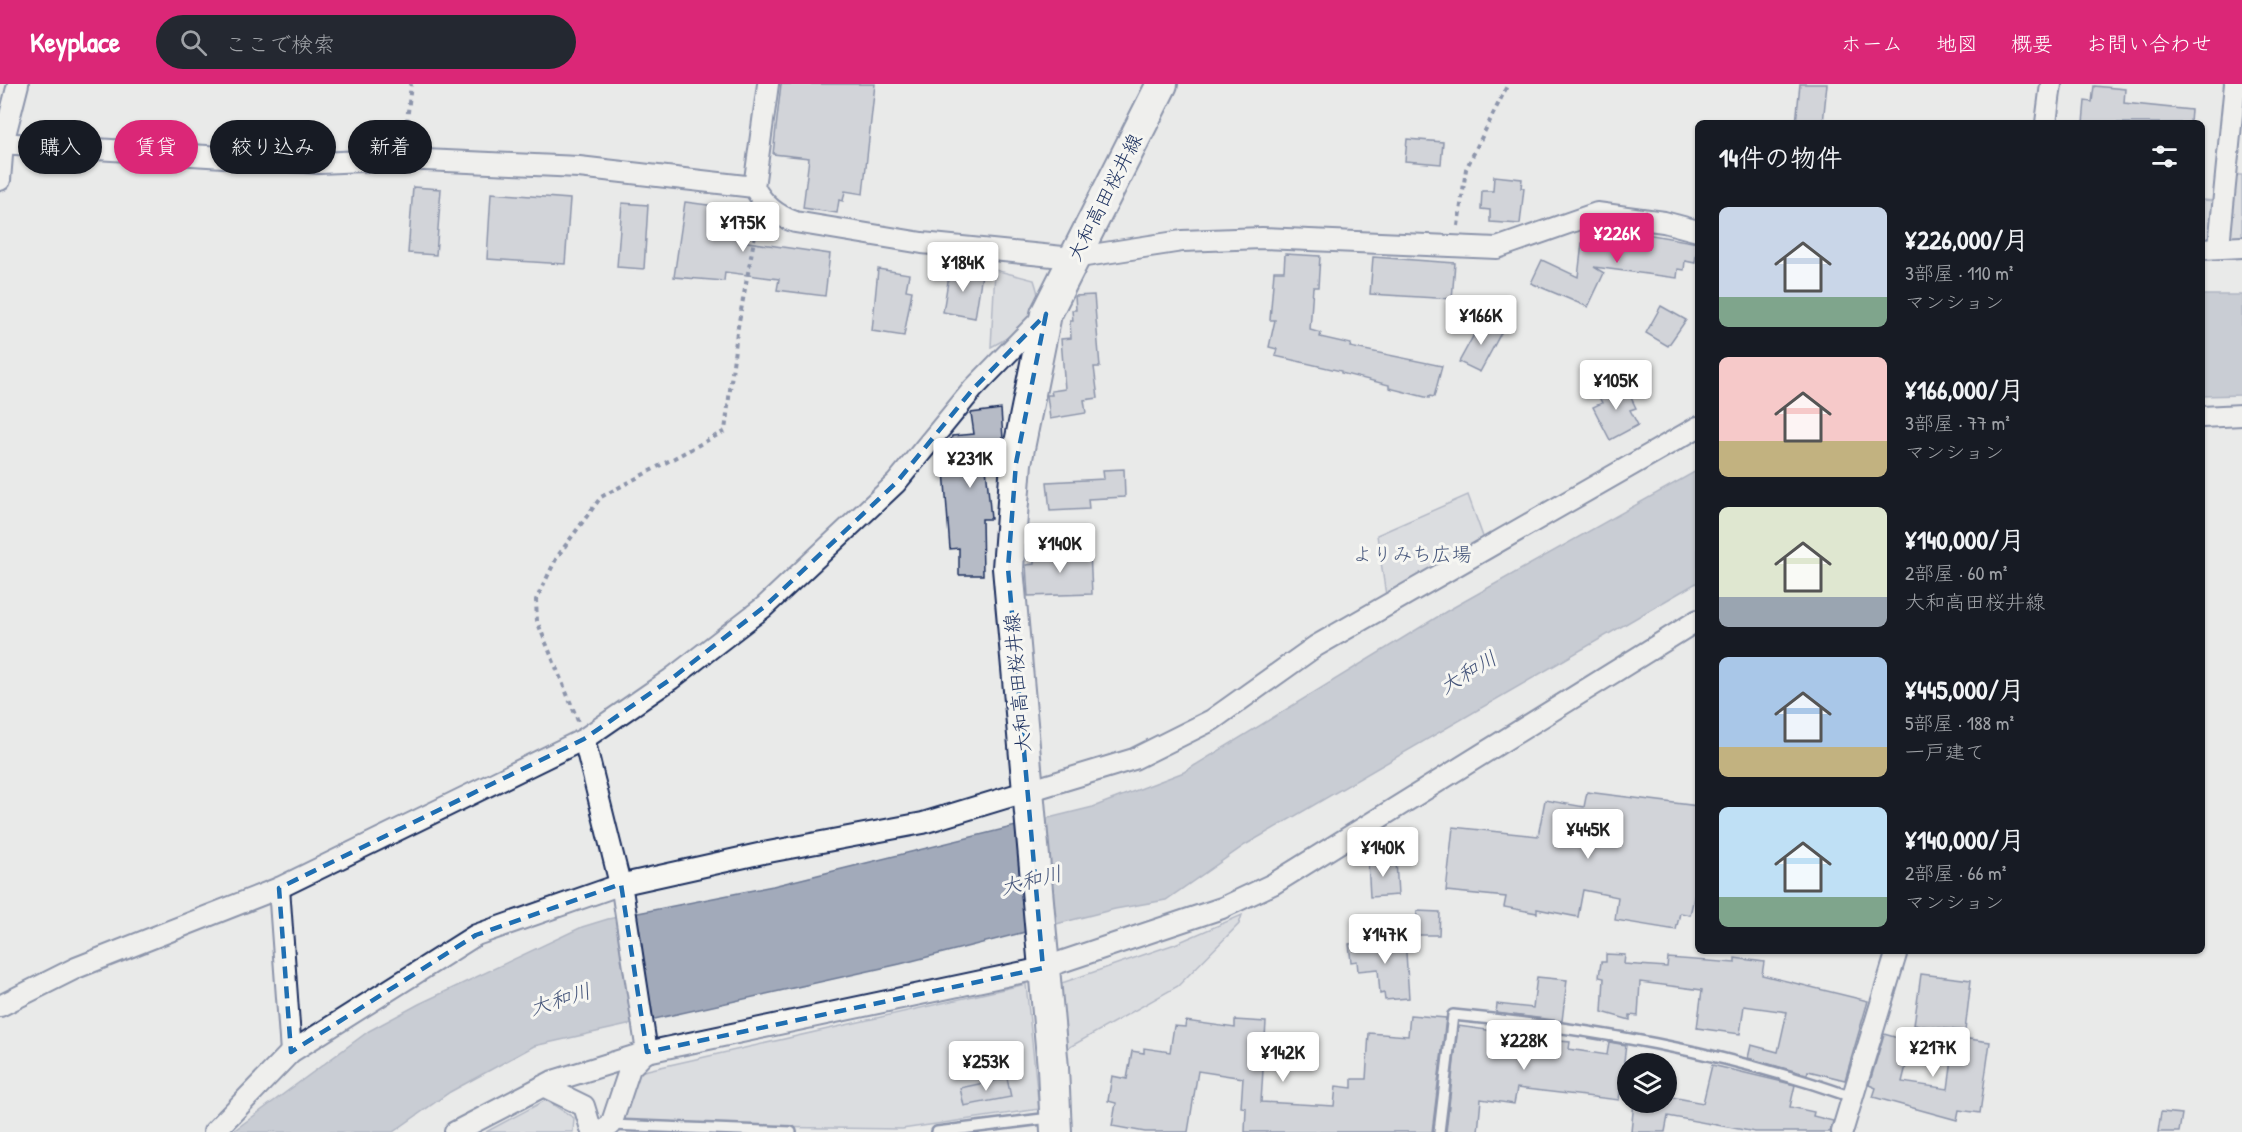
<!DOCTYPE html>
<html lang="ja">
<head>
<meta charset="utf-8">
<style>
	:root { --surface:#171b24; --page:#242831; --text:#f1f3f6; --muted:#9ea1a6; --accent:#db2777 }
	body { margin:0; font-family:"Patrick Hand","Klee One",sans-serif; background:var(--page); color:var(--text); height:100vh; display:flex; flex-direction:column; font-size:22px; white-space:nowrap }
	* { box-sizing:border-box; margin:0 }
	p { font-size:20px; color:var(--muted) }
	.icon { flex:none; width:33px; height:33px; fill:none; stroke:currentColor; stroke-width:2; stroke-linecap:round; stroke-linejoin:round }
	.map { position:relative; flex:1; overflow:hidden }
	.side { position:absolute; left:1695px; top:36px; width:510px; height:834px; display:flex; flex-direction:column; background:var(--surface); border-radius:9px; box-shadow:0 2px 4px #0004 }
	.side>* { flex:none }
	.banner { position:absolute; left:18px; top:36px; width:570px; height:54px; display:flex; gap:12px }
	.buttons { position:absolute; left:1617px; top:969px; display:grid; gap:12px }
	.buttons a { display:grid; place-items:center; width:60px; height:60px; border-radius:50%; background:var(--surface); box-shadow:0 2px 4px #0004; font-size:30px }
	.price { position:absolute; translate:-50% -51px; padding:0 14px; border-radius:6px; background:#fff; color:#222; font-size:20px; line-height:39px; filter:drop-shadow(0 2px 3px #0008) }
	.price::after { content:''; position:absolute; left:50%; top:36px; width:18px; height:14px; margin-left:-9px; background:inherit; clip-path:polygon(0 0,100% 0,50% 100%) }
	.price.selected { background:var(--accent); color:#fff }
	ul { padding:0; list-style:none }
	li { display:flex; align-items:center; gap:18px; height:150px; padding:0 24px }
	li span { display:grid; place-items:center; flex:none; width:168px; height:120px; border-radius:9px; color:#555 }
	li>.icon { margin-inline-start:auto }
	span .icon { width:72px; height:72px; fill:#fffc; stroke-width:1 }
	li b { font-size:26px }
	h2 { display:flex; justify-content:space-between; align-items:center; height:72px; padding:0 24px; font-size:26px }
	.tag { padding:0 21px; border-radius:27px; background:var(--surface); box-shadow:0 2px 4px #0004; font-size:21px; line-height:54px }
	.tag.selected { background:var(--accent); color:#fff }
	header { display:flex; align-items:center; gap:36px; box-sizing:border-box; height:84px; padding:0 30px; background:var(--accent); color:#fff }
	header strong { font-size:28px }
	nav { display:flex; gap:33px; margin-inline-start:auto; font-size:21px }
	.search { width:420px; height:54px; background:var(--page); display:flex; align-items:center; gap:15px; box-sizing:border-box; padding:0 21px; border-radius:33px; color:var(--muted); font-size:22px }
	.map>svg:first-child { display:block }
	.green { fill:#caced5; stroke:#727e9a; stroke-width:1.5 }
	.water { fill:#a2aaba; stroke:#6c7995; stroke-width:1.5 }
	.building { fill:#b6bbc6; stroke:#1b2f5e; stroke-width:1.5 }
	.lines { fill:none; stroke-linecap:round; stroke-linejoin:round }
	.lane-casing { stroke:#1b2f5e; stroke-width:14 }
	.street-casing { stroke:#1b2f5e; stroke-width:24 }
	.primary-casing { stroke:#1b2f5e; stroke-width:34 }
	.path { stroke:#1b2f5e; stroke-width:4; stroke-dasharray:4.5 4.5; stroke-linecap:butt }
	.lane { stroke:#f6f6f2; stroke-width:9 }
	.street { stroke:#f6f6f2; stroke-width:20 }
	.primary { stroke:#f6f6f2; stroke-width:30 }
	.marked { fill:none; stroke:#1f6fb2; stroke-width:4.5; stroke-dasharray:12 8; stroke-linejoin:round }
	.labels { text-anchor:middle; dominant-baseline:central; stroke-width:6; stroke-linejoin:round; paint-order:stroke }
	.street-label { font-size:20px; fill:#1b2f5e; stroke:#f6f6f2 }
	.park-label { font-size:20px; fill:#47577c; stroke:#f6f6f2 }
	.water-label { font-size:21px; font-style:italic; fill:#44547a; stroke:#f6f6f2 }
</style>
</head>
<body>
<header>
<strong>Keyplace</strong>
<div class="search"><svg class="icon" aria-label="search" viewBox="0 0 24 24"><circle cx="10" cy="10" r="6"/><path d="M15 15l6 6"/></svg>ここで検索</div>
<nav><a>ホーム</a><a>地図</a><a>概要</a><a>お問い合わせ</a></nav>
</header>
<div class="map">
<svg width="2242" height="1048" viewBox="0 0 2242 1048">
	<rect width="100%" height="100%" fill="#e9eae9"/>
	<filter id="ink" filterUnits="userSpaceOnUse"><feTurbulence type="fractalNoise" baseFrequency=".0167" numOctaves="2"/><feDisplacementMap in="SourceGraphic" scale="12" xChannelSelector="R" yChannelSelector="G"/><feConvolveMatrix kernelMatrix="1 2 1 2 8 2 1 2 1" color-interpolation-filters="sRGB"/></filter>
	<g filter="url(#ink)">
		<g class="green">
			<polygon points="2233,91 2242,91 2242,156 2224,156"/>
			<polygon points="2202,116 2216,117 2216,158 2202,159"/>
			<path d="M 995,186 L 1034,196 C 1036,202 1039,210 1038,216 C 1034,239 1010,253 991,263 Z"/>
			<polygon points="1468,411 1486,461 1387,518 1377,451"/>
			<polygon points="1242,831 1239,840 1178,902 1061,968 1056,901 1175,860"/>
			<polygon points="1026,900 1039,1025 902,1045 623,1041 639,988"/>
			<polygon points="546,1016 574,1034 573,1048 486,1048"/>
		</g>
		<g class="water">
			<polygon points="2202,211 2242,211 2242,311 2202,312"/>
			<polygon points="1698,386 1698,498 1245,761 1166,816 1115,825 900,880 534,962 450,1008 393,1048 232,1048 369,947 419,920 582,843 608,835 773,802 1093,723 1184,688 1447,527"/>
		</g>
		<g class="building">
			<polygon points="781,0 875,0 863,110 845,107 843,117 839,116 837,129 803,124 809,74 773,70"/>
			<polygon points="1800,0 1827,0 1823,39 1796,39"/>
			<polygon points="2094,2 2125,5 2124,19 2191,26 2190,39 2083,39 2085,17 2092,18"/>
			<polygon points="1407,55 1443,58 1441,80 1405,77"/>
			<polygon points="1494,92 1522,95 1521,104 1524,104 1520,140 1490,138 1490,126 1481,125 1482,107 1493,107"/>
			<polygon points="413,103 441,105 436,171 408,169"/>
			<polygon points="491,109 570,115 565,180 487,175"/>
			<polygon points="685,118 746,126 741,157 830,170 825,212 777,206 779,195 725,188 724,197 674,193"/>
			<polygon points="622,119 648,121 644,185 617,183"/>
			<polygon points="1618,145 1698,159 1695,179 1685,177 1684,186 1678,185 1677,194 1594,183 1604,189 1588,223 1531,199 1542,176 1578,193 1582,159 1611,163 1612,153 1617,154"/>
			<polygon points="1285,170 1320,172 1318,203 1313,203 1310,246 1321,249 1320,253 1351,260 1350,263 1442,282 1434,313 1429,312 1429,314 1389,304 1389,301 1341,289 1341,287 1275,272 1277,265 1269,263 1275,236 1270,236 1274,187 1284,187"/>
			<polygon points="1373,173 1455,179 1452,215 1370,210"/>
			<polygon points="878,185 909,190 906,206 912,207 904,252 872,247"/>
			<polygon points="950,185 982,190 975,234 943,228"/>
			<polygon points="1094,211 1100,283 1094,283 1098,314 1084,316 1086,329 1050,335 1047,311 1052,311 1051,307 1065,305 1061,255 1071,254 1070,237 1073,237 1072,226 1076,226 1075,212"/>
			<polygon points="1661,222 1686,236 1668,262 1646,249"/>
			<polygon points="1482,236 1502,247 1480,288 1459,278"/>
			<polygon points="1623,297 1636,324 1630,326 1638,341 1610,356 1593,323 1602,319 1598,311"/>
			<polygon points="1001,325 1003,355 989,357 990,373 985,373 991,435 982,435 983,491 959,491 959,464 950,465 943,373 947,373 946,360 950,359 952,352 974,350 971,329"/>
			<polygon points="1124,385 1125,413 1088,415 1089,425 1050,427 1047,398 1104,395 1103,386"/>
			<polygon points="1090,467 1092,510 1028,512 1026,481 1034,480 1034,470"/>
			<polygon points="1587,708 1698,722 1698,796 1690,831 1680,829 1676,846 1615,836 1618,813 1583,806 1578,833 1537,825 1537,829 1504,823 1506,813 1446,807 1453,743 1538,752 1545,716 1584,723"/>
			<polygon points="1396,776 1398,811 1370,813 1368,777"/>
			<polygon points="1417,827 1440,828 1439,851 1416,851"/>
			<polygon points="1405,854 1409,914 1385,916 1384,909 1380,910 1378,885 1358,887 1357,877 1351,878 1349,860"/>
			<polygon points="1606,870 1625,871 1624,880 1667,883 1668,874 1735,879 1735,874 1764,878 1762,891 1868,917 1845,996 1808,987 1807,990 1798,988 1748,974 1751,961 1778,968 1787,928 1744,922 1740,950 1697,944 1702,906 1640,898 1638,932 1630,931 1630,936 1602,928 1604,894 1599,893 1601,878 1606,878"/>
			<polygon points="1921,890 1971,896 1965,947 1914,941"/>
			<polygon points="1537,893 1567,896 1562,937 1496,929 1497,920 1533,924"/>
			<polygon points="1410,931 1446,934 1432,1048 1245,1048 1246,1024 1241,1023 1243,994 1198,987 1188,1048 1145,1048 1112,1042 1116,1019 1108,1017 1112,992 1127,995 1132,967 1144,969 1144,964 1170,968 1174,942 1185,943 1186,937 1235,944 1235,936 1266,938 1261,1018 1334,1022 1336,1002 1352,1004 1352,995 1366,995 1369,949 1408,952"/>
			<polygon points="1458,942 1494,947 1495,942 1561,951 1560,957 1570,958 1569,965 1607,971 1609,958 1626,961 1619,1016 1517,1004 1514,1020 1481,1015 1478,1048 1446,1048"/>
			<polygon points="1884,950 1912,958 1902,998 1948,1005 1955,953 1990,958 1980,1029 1959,1026 1957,1036 1873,1013 1876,1004 1869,1001"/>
			<polygon points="1712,981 1795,1001 1790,1023 1814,1028 1813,1032 1833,1037 1830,1048 1755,1048 1668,1032 1665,1048 1631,1048 1634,1018 1666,1018 1666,1012 1703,1019"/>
			<polygon points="1007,994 1011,1013 964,1022 960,1004"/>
			<polygon points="2161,1028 2182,1030 2179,1048 2158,1048"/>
		</g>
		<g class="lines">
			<g class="lane-casing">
				<g id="lane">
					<polyline points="611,1041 791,1048"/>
					<polyline points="937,1048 1050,1034"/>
					<path d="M 1439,1048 L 1453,931 C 1589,944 1723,967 1852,1013"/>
				</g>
			</g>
			<g class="street-casing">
				<g id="street">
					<path d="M 768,0 L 754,103 C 764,121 776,131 795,138 L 922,159 L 1073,174 L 1182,157 L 1262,154 L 1497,164 L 1597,129 L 1664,138 L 1698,147"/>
					<polyline points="2046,39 2051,0"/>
					<polyline points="0,59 320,79 403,75 579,83 754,103"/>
					<polyline points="0,96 3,59 18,0"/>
					<polyline points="2219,162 2235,0"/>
					<polyline points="2202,165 2242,163"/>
					<polyline points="2202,333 2242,331"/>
					<polyline points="584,655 623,812 647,968"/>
					<polyline points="279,804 291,968"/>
					<polyline points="0,922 76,884 279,804 584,655 671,595 764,523 896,399 973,305 1045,231"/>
					<polyline points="543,1002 584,1022 592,1048"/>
					<polyline points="214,1048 291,968 476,851 619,801 763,769 923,739 1134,675 1212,636 1316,562 1698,343"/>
					<polyline points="455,1048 553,997 647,968 1043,884 1222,824 1273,800 1698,536"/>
					<polyline points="600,1048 611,1041 630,984 645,969"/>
					<polyline points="1842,1048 1897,867"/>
				</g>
			</g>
			<g class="primary-casing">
				<polyline id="primary" points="1056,1048 1053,984 1008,484 1016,379 1046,230 1162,0"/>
			</g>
			<g class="path">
				<polyline points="405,56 411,0"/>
				<polyline points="1458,142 1466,85 1508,0"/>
				<polyline points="578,637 537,537 536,516 557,473 601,413 725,347 737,248 757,140"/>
			</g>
			<use href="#lane" class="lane"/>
			<use href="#street" class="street"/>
			<use href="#primary" class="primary"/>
		</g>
	</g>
	<path d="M0 0H2242V1048H0ZM 1046,230 L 1016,379 L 1008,484 L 1043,884 L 647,968 L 621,800 L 476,851 L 291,968 L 279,804 L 584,655 L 671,595 L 764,523 L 896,399 L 973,305 Z" fill="#e9eae9" fill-opacity=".55" fill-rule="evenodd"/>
	<path class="marked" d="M 1046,230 L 1016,379 L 1008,484 L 1043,884 L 647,968 L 621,800 L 476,851 L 291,968 L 279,804 L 584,655 L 671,595 L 764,523 L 896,399 L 973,305 Z"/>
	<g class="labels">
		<g class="street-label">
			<text transform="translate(1104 113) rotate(-63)">大和高田桜井線</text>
			<text transform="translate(1017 599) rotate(-95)">大和高田桜井線</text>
		</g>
		<g class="park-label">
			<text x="1412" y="469">よりみち広場</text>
		</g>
		<g class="water-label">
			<text transform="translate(1468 588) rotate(-31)">大和川</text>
			<text transform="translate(1031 796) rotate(-14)">大和川</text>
			<text transform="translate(560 915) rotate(-17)">大和川</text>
		</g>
	</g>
</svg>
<div class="buttons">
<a><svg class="icon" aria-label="layers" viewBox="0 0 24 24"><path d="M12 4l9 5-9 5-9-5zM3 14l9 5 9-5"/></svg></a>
</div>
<b class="price" style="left:743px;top:169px">¥175K</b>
<b class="price selected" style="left:1617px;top:180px">¥226K</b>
<b class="price" style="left:963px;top:209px">¥184K</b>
<b class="price" style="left:1481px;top:262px">¥166K</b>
<b class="price" style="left:1616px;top:327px">¥105K</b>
<b class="price" style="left:970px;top:405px">¥231K</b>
<b class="price" style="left:1060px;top:490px">¥140K</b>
<b class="price" style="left:1588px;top:776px">¥445K</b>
<b class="price" style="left:1383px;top:794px">¥140K</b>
<b class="price" style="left:1385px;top:881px">¥147K</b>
<b class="price" style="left:1524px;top:987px">¥228K</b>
<b class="price" style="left:1933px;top:994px">¥217K</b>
<b class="price" style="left:1283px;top:999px">¥142K</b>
<b class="price" style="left:986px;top:1008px">¥253K</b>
<div class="banner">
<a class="tag">購入</a>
<a class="tag selected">賃貸</a>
<a class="tag">絞り込み</a>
<a class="tag">新着</a>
</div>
<section class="side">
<h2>14件の物件<svg class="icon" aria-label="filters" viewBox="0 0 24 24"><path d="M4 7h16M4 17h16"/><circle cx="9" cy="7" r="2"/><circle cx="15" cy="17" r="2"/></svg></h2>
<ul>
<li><span style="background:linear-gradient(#c9d6e8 75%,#7fa58c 0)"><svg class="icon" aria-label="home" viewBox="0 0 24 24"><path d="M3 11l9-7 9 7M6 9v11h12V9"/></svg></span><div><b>¥226,000/月</b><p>3部屋 · 110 m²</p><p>マンション</p></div></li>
<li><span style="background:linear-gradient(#f6c9c9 70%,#c2b280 0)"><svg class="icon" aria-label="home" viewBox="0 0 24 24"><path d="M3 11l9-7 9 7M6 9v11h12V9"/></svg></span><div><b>¥166,000/月</b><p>3部屋 · 77 m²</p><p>マンション</p></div></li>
<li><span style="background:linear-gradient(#dfe7d0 75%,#9aa5b1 0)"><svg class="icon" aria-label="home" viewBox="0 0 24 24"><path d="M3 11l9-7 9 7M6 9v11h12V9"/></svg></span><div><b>¥140,000/月</b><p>2部屋 · 60 m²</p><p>大和高田桜井線</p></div></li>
<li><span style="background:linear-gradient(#a9c7e8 75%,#c2b280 0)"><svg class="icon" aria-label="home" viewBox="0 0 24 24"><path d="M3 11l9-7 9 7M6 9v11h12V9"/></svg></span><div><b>¥445,000/月</b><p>5部屋 · 188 m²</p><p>一戸建て</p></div></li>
<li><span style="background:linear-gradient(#bfe0f5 75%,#7fa58c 0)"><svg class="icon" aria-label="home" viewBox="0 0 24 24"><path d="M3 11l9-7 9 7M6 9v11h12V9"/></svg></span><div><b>¥140,000/月</b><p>2部屋 · 66 m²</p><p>マンション</p></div></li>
</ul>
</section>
</div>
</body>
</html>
